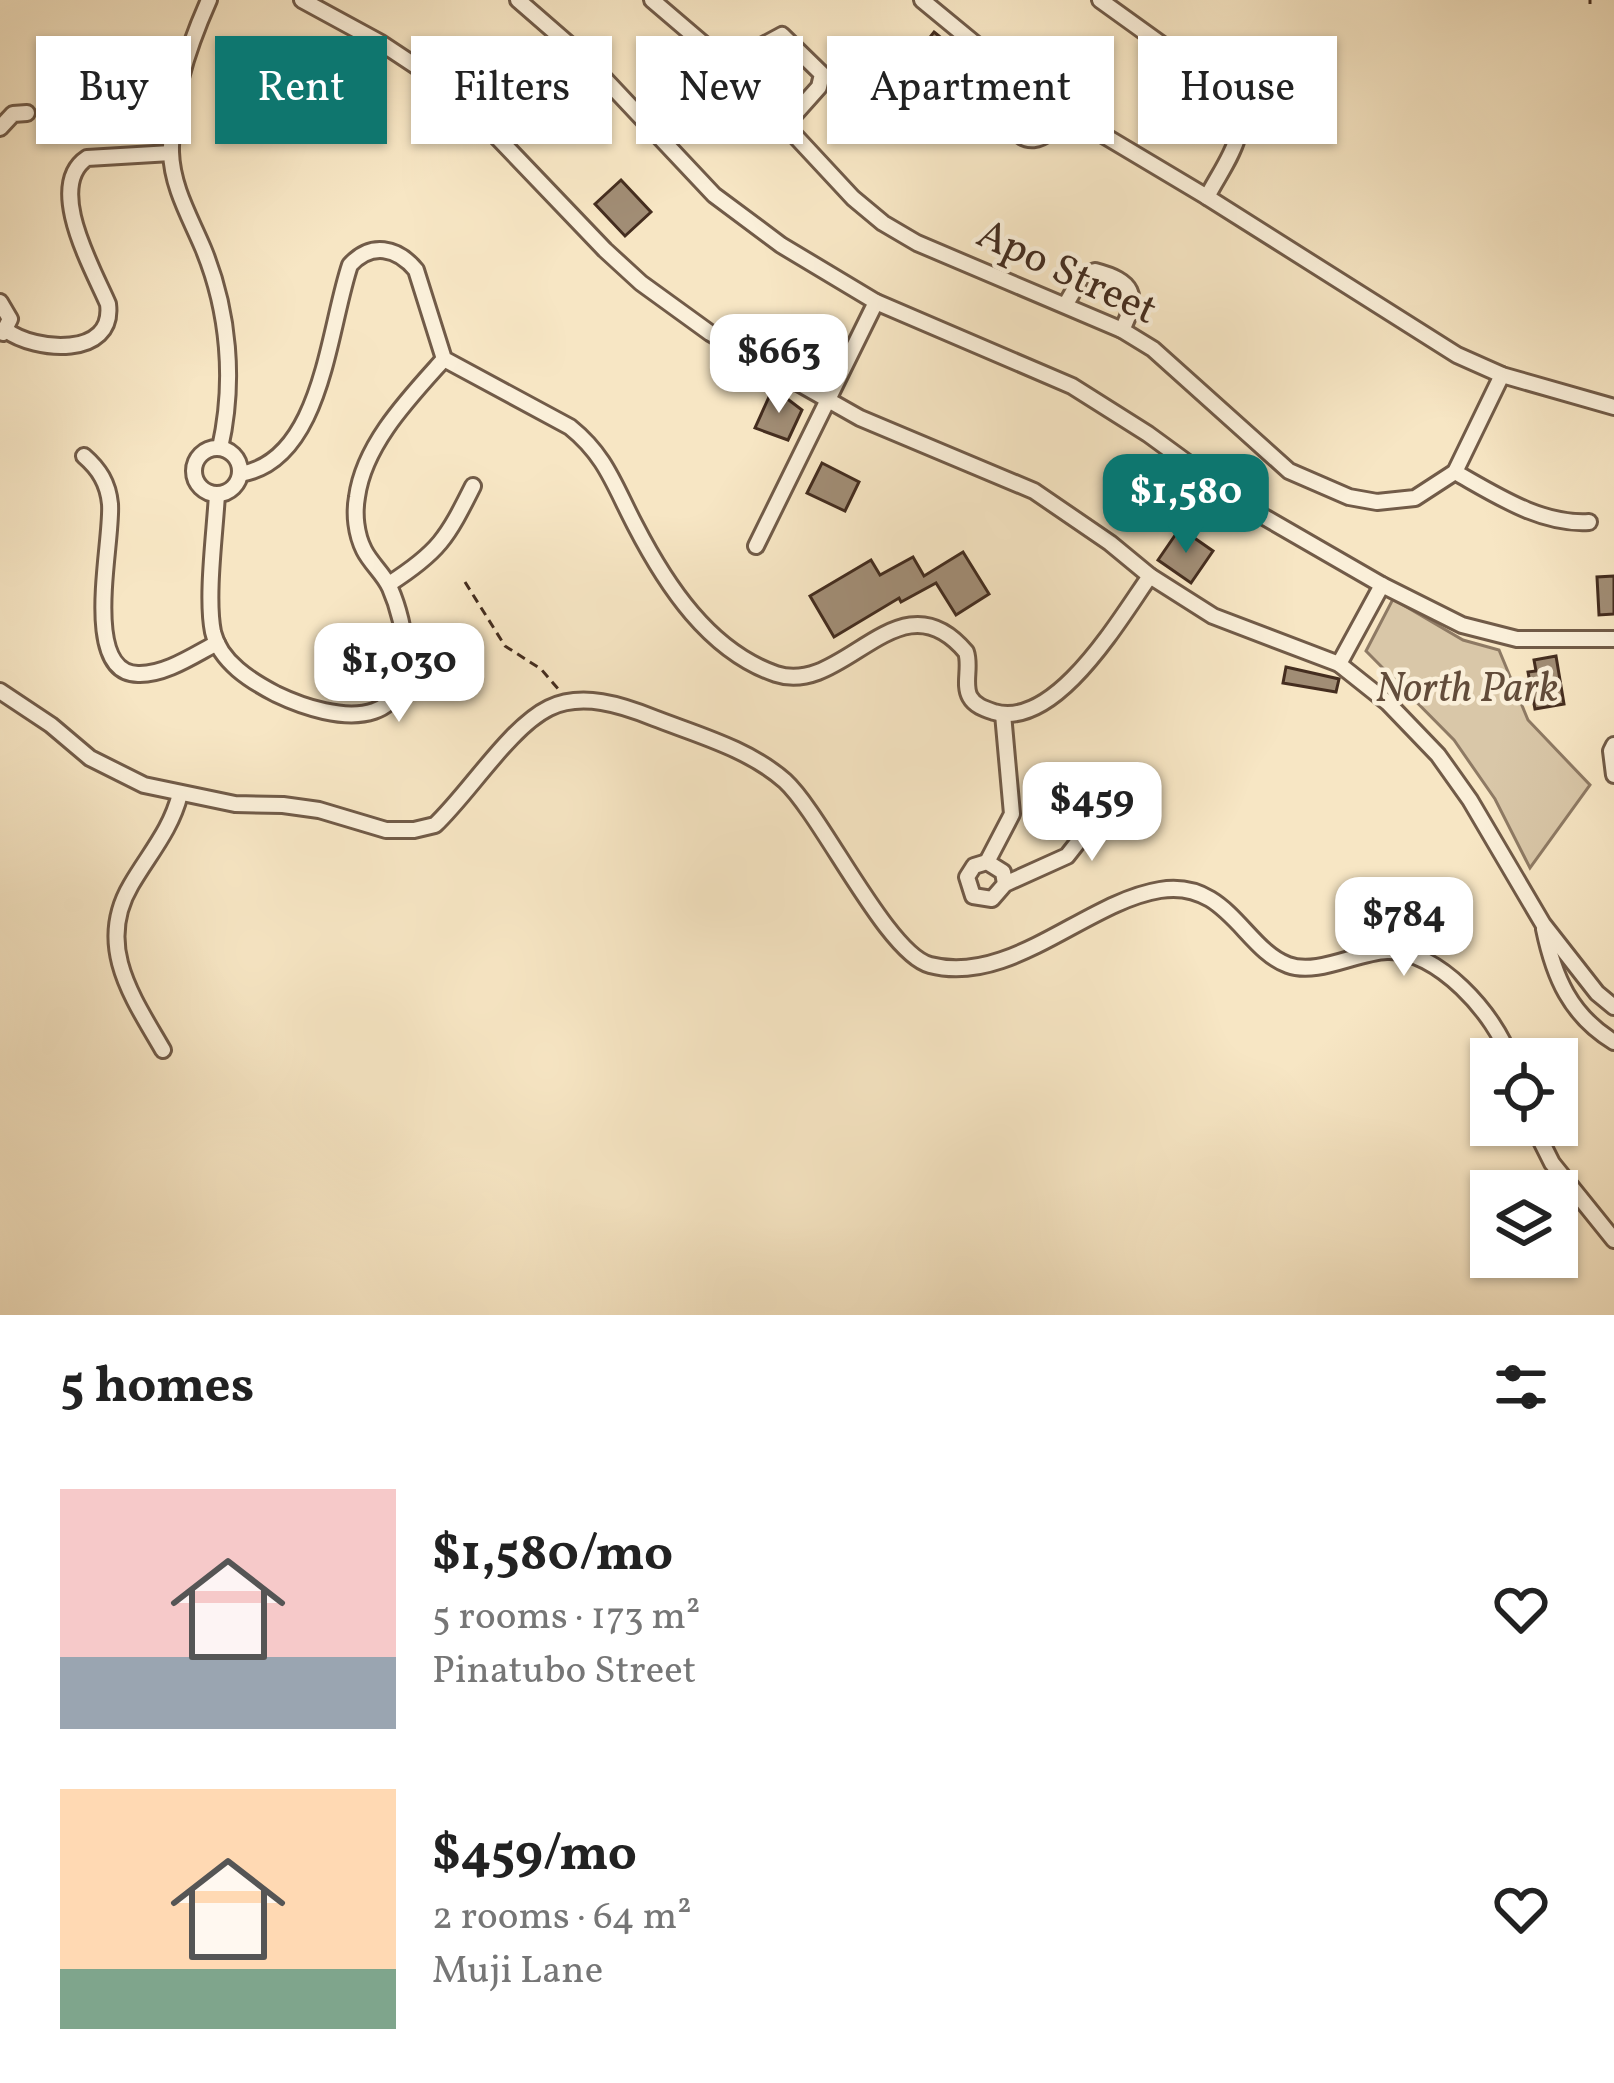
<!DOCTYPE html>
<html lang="en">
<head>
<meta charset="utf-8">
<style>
	:root { --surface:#fff; --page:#f6f6f6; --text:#222; --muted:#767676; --accent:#0f766e }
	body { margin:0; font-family:Vollkorn,serif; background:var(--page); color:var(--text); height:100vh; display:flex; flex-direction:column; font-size:45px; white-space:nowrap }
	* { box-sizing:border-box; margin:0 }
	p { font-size:39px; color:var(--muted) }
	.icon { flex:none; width:66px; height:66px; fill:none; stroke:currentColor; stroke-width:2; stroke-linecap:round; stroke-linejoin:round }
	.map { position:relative; height:1315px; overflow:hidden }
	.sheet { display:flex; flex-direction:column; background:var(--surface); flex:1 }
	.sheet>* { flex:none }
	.guide { position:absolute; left:36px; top:36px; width:1542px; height:108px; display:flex; gap:24px }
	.controls { position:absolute; left:1470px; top:1038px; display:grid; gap:24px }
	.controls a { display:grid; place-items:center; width:108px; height:108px; border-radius:0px; background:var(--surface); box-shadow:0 3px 9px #0004; font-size:60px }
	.price { position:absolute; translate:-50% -102px; padding:0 27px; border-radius:24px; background:#fff; color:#222; font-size:39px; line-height:78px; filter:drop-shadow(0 3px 6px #0008) }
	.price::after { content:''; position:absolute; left:50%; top:72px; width:36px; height:27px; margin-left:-18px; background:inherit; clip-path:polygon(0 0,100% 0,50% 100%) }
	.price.selected { background:var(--accent); color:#fff }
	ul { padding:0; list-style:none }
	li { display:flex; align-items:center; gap:36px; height:300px; padding:0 60px }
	li span { display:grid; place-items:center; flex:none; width:336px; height:240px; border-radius:0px; color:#555 }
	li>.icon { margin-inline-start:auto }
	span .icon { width:144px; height:144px; fill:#fffc; stroke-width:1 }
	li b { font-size:51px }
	h2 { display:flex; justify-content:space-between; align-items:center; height:144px; padding:0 60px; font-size:51px }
	.tag { padding:0 42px; border-radius:0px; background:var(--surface); box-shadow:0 3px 9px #0004; font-size:42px; line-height:108px }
	.tag.selected { background:var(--accent); color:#fff }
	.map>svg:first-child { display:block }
	.green { fill:#d9c7a8; stroke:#8e7a64; stroke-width:3 }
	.building { fill:#a18d75; stroke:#442d1f; stroke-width:3 }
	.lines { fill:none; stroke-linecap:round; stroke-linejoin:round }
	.minor-casing { stroke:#715b48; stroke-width:20 }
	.path { stroke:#442d1f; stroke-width:3; stroke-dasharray:9 6; stroke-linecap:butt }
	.minor { stroke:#faefd9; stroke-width:14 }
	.labels { text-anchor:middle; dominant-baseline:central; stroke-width:9; stroke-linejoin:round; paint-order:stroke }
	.street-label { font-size:42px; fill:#442d1f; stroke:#faefd9 }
	.park-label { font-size:42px; font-style:italic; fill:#624c3a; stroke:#faefd9 }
</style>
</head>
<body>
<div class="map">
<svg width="1614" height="1315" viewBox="0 0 1614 1315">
	<rect width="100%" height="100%" fill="#f7e6c4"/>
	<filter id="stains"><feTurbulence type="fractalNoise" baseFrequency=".00167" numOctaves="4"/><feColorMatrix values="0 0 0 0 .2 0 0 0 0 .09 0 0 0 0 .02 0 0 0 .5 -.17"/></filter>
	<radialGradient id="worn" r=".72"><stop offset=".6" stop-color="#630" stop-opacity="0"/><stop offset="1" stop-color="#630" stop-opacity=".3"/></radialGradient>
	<polygon class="green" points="1393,599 1463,640 1499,650 1528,720 1590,785 1530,868 1495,799 1454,740 1366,651"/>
	<g class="building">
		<polygon points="934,32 977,67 953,96 911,61"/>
		<polygon points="621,180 651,212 625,236 595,204"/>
		<polygon points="773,388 802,410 788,440 755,428"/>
		<polygon points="822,463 859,482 845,511 807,493"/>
		<polygon points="1180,528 1213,551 1191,583 1158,560"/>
		<polygon points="963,552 989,594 956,615 936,583 901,602 899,598 834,637 810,596 871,560 880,575 913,557 924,576"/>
		<polygon points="1614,576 1614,614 1599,615 1597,577"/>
		<polygon points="1556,656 1564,704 1535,709 1528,672 1536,671 1534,660"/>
		<polygon points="1286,667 1339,679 1336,692 1283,683"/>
	</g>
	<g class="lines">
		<g class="minor-casing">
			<g id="minor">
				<path d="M 209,0 C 188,47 170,100 171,152 C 172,187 190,217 203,248 C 229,311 235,382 220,448"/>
				<polyline points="302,0 381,43 452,90 605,250 641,283 710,333 860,418 1034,491 1110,543 1150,576 1213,616 1339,664 1388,703 1438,755 1470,800 1543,924 1597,993 1614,1007"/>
				<polyline points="518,0 587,60 714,195 781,245 876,302 1072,386 1148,434 1252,510 1382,585 1462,625 1517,639 1614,639"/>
				<polyline points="652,0 734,70 853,198 883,223 917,243 1122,330 1153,349 1289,471 1349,497 1377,502 1415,498 1455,472 1502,375"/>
				<polyline points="922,0 1019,80 1068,114 1207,197 1457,355 1502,375 1614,407"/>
				<path d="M 1100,0 L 1232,95 C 1253,132 1225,162 1207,197"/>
				<polyline points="734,70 756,49 782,35 822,74 819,87 786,124"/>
				<path d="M 1019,80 L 1002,99 L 1000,112 C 1024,153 1043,143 1068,114"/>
				<polyline points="0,128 13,114 27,113"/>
				<polyline points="0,302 10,319 3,333"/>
				<path d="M 1066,304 L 1082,276 L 1095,271 C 1133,281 1140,294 1122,330"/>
				<path d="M 6,330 C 35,352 115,358 108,304 C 93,269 45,186 87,158 L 171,153"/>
				<circle cx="217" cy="471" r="23"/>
				<path d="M 84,456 C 99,469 108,483 110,504 C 113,542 80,673 138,674 C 165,675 194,655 217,643"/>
				<path d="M 1455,472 C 1496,495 1541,525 1589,522"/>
				<path d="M 240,474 C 322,461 328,330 350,265 C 371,242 397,247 416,270 L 444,359 L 570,427 C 606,456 614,485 635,525 C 666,585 709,651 776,674 C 844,697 899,572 966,652 C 971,666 963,685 970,697 C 975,706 985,709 994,712 C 1056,730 1120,618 1150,576"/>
				<path d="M 217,494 C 215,532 206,597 213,632 C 220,662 251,681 276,694 C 303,707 345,721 374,711 C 421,695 405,622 390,588 C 384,574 371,564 364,550 C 356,534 354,514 357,497 C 364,444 410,397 444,359"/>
				<polyline points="756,546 876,302"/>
				<path d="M 389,584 C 439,552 447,538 473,486"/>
				<polyline points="1339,664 1382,585"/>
				<path d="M 0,691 L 51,725 L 90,758 L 144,785 L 235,804 L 283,805 L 319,810 L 386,830 L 414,830 L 435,825 C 469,793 510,727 549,708 C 582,692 622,705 654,718 C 698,735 749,749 785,781 C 822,815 887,954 930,965 C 1010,986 1086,902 1160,890 C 1227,879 1244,949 1288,965 C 1317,976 1357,952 1387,951 C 1437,949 1496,1015 1510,1059"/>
				<polyline points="1614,745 1611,751 1614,775"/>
				<polyline points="987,862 1012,814 1003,714"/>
				<polyline points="1005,884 1003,872 987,862 974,866 967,877 973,896 992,899 1005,884 1067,856 1078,842 1090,816 1089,783"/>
				<path d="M 1544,929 C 1554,977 1570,1015 1614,1042"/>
				<path d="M 163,1050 C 133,998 95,946 131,885 C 149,854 171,830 180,794"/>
				<polyline points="1533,1125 1552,1163 1614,1240"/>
			</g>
		</g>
		<g class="path">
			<polyline points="1590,0 1590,4"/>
			<polyline points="465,582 505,646 541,669 559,690"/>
		</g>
		<use href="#minor" class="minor"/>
	</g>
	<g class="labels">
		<g class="street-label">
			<text transform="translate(1066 274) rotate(25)">Apo Street</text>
		</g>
		<g class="park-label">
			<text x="1467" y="690">North Park</text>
		</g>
	</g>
	<rect width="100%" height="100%" filter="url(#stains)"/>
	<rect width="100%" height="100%" fill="url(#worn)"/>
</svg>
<div class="controls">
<a><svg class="icon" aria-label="locate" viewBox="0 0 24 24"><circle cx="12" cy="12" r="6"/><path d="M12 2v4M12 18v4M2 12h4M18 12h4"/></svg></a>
<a><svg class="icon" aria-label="layers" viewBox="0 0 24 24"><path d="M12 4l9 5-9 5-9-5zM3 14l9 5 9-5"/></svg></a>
</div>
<b class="price" style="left:779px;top:416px">$663</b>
<b class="price selected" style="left:1186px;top:556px">$1,580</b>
<b class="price" style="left:399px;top:725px">$1,030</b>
<b class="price" style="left:1092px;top:864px">$459</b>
<b class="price" style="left:1404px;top:979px">$784</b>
<div class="guide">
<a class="tag">Buy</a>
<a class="tag selected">Rent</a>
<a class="tag">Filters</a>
<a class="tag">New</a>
<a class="tag">Apartment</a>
<a class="tag">House</a>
</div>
</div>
<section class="sheet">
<h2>5 homes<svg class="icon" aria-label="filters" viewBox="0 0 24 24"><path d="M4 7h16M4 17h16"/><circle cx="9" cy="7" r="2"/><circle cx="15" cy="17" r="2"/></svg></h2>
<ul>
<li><span style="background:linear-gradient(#f6c9c9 70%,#9aa5b1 0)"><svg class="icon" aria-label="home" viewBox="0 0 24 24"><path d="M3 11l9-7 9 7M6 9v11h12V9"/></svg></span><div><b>$1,580/mo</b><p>5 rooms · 173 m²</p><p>Pinatubo Street</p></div><svg class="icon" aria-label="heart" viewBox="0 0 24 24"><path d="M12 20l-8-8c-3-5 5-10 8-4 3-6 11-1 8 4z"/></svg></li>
<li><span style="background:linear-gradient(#ffd9b3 75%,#7fa58c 0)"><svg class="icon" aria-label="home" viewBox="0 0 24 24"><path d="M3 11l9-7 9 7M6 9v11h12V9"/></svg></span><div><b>$459/mo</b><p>2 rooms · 64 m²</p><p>Muji Lane</p></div><svg class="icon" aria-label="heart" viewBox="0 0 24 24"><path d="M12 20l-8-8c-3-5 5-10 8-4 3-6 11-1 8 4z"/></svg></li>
</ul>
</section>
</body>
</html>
